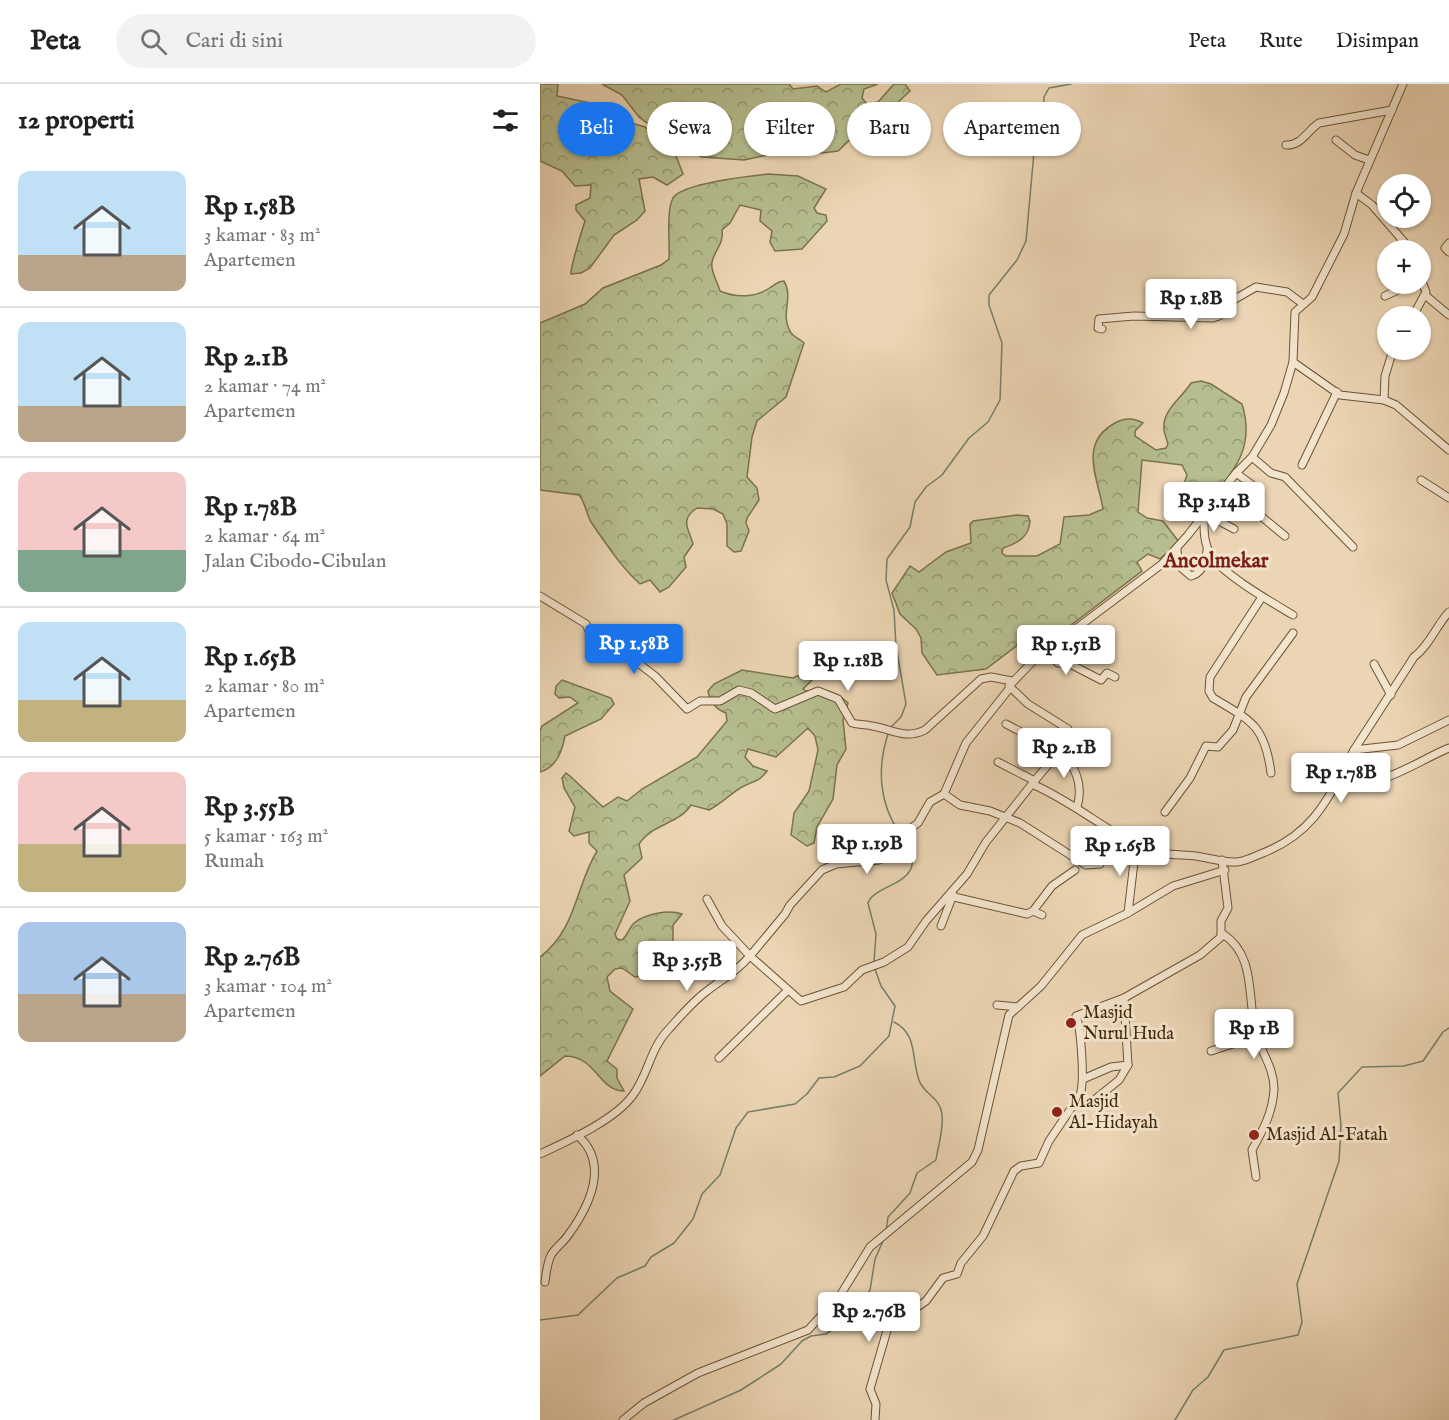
<!DOCTYPE html>
<html lang="id">
<head>
<meta charset="utf-8">
<style>
	:root { --surface:#fff; --page:#f2f2f2; --text:#222; --muted:#767676; --line:#e0e0e0; --accent:#1a73e8 }
	body { margin:0; font-family:"IM FELL English",serif; background:var(--page); color:var(--text); height:100vh; display:flex; flex-direction:column; font-size:22px; white-space:nowrap }
	* { box-sizing:border-box; margin:0 }
	p { font-size:20px; color:var(--muted) }
	.icon { flex:none; width:33px; height:33px; fill:none; stroke:currentColor; stroke-width:2; stroke-linecap:round; stroke-linejoin:round }
	.map { position:relative; flex:1; overflow:hidden }
	.drawer { display:flex; flex-direction:column; background:var(--surface); width:540px }
	.drawer>* { flex:none }
	.guide { position:absolute; left:18px; top:18px; width:570px; height:54px; display:flex; gap:12px }
	.tools { position:absolute; left:837px; top:90px; display:grid; gap:12px }
	.tools a { display:grid; place-items:center; width:54px; height:54px; border-radius:50%; background:var(--surface); box-shadow:0 2px 4px #0004; font-size:30px }
	.price { position:absolute; translate:-50% -51px; padding:0 14px; border-radius:6px; background:#fff; color:#222; font-size:20px; line-height:39px; filter:drop-shadow(0 2px 3px #0008) }
	.price::after { content:''; position:absolute; left:50%; top:36px; width:18px; height:14px; margin-left:-9px; background:inherit; clip-path:polygon(0 0,100% 0,50% 100%) }
	.price.active { background:var(--accent); color:#fff }
	ul { padding:0; list-style:none }
	li { display:flex; align-items:center; gap:18px; height:150px; padding:0 18px }
	li+li { border-top:2px solid var(--line) }
	li span { display:grid; place-items:center; flex:none; width:168px; height:120px; border-radius:12px; color:#555 }
	li>.icon { margin-inline-start:auto }
	span .icon { width:72px; height:72px; fill:#fffc; stroke-width:1 }
	li b { font-size:26px }
	h2 { display:flex; justify-content:space-between; align-items:center; height:72px; padding:0 18px; font-size:26px }
	.tag { padding:0 21px; border-radius:27px; background:var(--surface); box-shadow:0 2px 4px #0004; font-size:21px; line-height:54px }
	.tag.active { background:var(--accent); color:#fff }
	header { display:flex; align-items:center; gap:36px; box-sizing:border-box; height:84px; padding:0 30px; background:var(--surface); border-bottom:2px solid var(--line) }
	header strong { font-size:28px }
	nav { display:flex; gap:33px; margin-inline-start:auto; font-size:21px }
	.search { width:420px; height:54px; background:var(--page); display:flex; align-items:center; gap:15px; box-sizing:border-box; padding:0 21px; border-radius:33px; color:var(--muted); font-size:22px }
	main { display:flex; flex:1; min-height:0 }
	.map>svg:first-child { display:block }
	.forest { fill:url(#forest-crowns); stroke:#7b734a; stroke-width:1.5 }
	.lines { fill:none; stroke-linecap:round; stroke-linejoin:round }
	.stream { stroke:#757f6c; stroke-width:1.5 }
	.minor-casing { stroke:#6b5431; stroke-width:9 }
	.minor { stroke:#f3e4ce; stroke-width:7 }
	.poi-dot { fill:#8f2418; stroke:#f3e4ce; stroke-width:2 }
	.labels { text-anchor:middle; dominant-baseline:central; stroke-width:6; stroke-linejoin:round; paint-order:stroke }
	.poi-label { font-size:18px; fill:#402905; stroke:#f3e4ce; text-anchor:start }
	.quarter-label { font-size:21px; font-weight:bold; fill:#7a1f14; stroke:#f3e4ce }
</style>
</head>
<body>
<header>
<strong>Peta</strong>
<div class="search"><svg class="icon" aria-label="search" viewBox="0 0 24 24"><circle cx="10" cy="10" r="6"/><path d="M15 15l6 6"/></svg>Cari di sini</div>
<nav><a>Peta</a><a>Rute</a><a>Disimpan</a></nav>
</header>
<main>
<section class="drawer">
<h2>12 properti<svg class="icon" aria-label="filters" viewBox="0 0 24 24"><path d="M4 7h16M4 17h16"/><circle cx="9" cy="7" r="2"/><circle cx="15" cy="17" r="2"/></svg></h2>
<ul>
<li><span style="background:linear-gradient(#bfe0f5 70%,#b9a48a 0)"><svg class="icon" aria-label="home" viewBox="0 0 24 24"><path d="M3 11l9-7 9 7M6 9v11h12V9"/></svg></span><div><b>Rp 1.58B</b><p>3 kamar · 83 m²</p><p>Apartemen</p></div></li>
<li><span style="background:linear-gradient(#bfe0f5 70%,#b9a48a 0)"><svg class="icon" aria-label="home" viewBox="0 0 24 24"><path d="M3 11l9-7 9 7M6 9v11h12V9"/></svg></span><div><b>Rp 2.1B</b><p>2 kamar · 74 m²</p><p>Apartemen</p></div></li>
<li><span style="background:linear-gradient(#f6c9c9 65%,#7fa58c 0)"><svg class="icon" aria-label="home" viewBox="0 0 24 24"><path d="M3 11l9-7 9 7M6 9v11h12V9"/></svg></span><div><b>Rp 1.78B</b><p>2 kamar · 64 m²</p><p>Jalan Cibodo-Cibulan</p></div></li>
<li><span style="background:linear-gradient(#bfe0f5 65%,#c2b280 0)"><svg class="icon" aria-label="home" viewBox="0 0 24 24"><path d="M3 11l9-7 9 7M6 9v11h12V9"/></svg></span><div><b>Rp 1.65B</b><p>2 kamar · 80 m²</p><p>Apartemen</p></div></li>
<li><span style="background:linear-gradient(#f6c9c9 60%,#c2b280 0)"><svg class="icon" aria-label="home" viewBox="0 0 24 24"><path d="M3 11l9-7 9 7M6 9v11h12V9"/></svg></span><div><b>Rp 3.55B</b><p>5 kamar · 163 m²</p><p>Rumah</p></div></li>
<li><span style="background:linear-gradient(#a9c7e8 60%,#b9a48a 0)"><svg class="icon" aria-label="home" viewBox="0 0 24 24"><path d="M3 11l9-7 9 7M6 9v11h12V9"/></svg></span><div><b>Rp 2.76B</b><p>3 kamar · 104 m²</p><p>Apartemen</p></div></li>
</ul>
</section>
<div class="map">
<svg width="909" height="1336" viewBox="0 0 909 1336">
	<defs>
		<pattern id="forest-crowns" width="20" height="18" patternUnits="userSpaceOnUse" patternTransform="scale(1.5)"><rect width="20" height="18" fill="#b6bd8e"/><path d="M2 6a3 3 0 1 1 6 0M12 15a3 3 0 1 1 6 0" fill="none" stroke="#959a72"/></pattern>
	</defs>
	<rect width="100%" height="100%" fill="#ecd5b4"/>
	<filter id="stains"><feTurbulence type="fractalNoise" baseFrequency=".00333" numOctaves="4"/><feColorMatrix values="0 0 0 0 .2 0 0 0 0 .09 0 0 0 0 .02 0 0 0 .5 -.17"/></filter>
	<radialGradient id="worn" r=".72"><stop offset=".6" stop-color="#630" stop-opacity="0"/><stop offset="1" stop-color="#630" stop-opacity=".3"/></radialGradient>
	<g class="forest">
		<path d="M 0,0 L 18,0 L 17,12 L 50,19 L 87,38 L 105,43 L 136,72 L 143,90 L 127,101 L 113,93 L 99,95 L 105,127 L 97,136 L 74,151 L 50,184 L 41,189 L 31,190 C 30,185 42,146 45,137 L 36,126 L 36,121 L 50,114 L 51,101 L 35,102 L 22,87 L 0,77 Z"/>
		<polygon points="62,0 249,0 253,5 277,2 286,8 301,0 338,0 324,5 322,14 327,20 338,18 354,0 365,0 370,7 354,22 336,31 298,67 282,69 247,67 204,76 162,73 135,60 99,33 82,11"/>
		<path d="M 228,90 L 258,92 L 286,105 L 274,124 L 277,129 L 286,131 L 287,137 L 262,165 L 235,167 L 230,158 L 232,147 L 220,137 L 221,126 L 200,121 L 190,139 L 182,146 C 184,160 175,165 172,178 C 170,187 178,199 180,207 C 196,214 216,214 231,203 C 237,200 237,197 244,197 C 254,213 240,230 250,247 C 253,253 259,254 264,259 L 246,313 L 217,337 L 212,353 L 207,393 L 217,404 L 219,416 L 207,434 L 206,439 L 209,447 L 201,467 L 194,468 L 187,462 L 187,440 L 183,430 L 173,425 L 157,424 C 139,436 149,445 153,460 L 144,473 L 146,483 L 129,503 L 120,508 L 110,496 L 100,500 C 81,483 67,461 53,441 C 46,432 46,419 39,411 L 0,406 L 0,239 L 45,220 L 63,204 L 121,181 L 129,175 C 130,159 126,127 133,114 C 142,99 210,92 228,90 Z"/>
		<path d="M 661,297 L 671,300 L 702,320 C 717,368 689,391 662,427 L 646,419 L 642,406 L 647,391 L 642,381 L 602,376 L 598,428 L 607,434 L 623,437 L 639,458 L 620,475 L 608,470 L 597,478 L 602,487 L 501,564 L 487,554 L 446,585 L 397,591 L 382,569 L 381,554 L 376,545 L 360,530 L 352,509 L 370,482 L 379,488 L 406,468 L 431,459 L 430,440 L 433,437 L 477,431 L 488,432 L 490,437 C 489,453 478,459 463,464 L 462,469 L 466,472 L 497,472 L 520,460 L 524,433 L 549,431 L 563,425 C 558,394 538,359 575,339 C 584,334 594,334 603,339 L 595,347 L 595,352 L 616,366 L 626,364 L 628,360 C 627,355 624,350 624,345 C 622,326 642,314 651,299 Z"/>
		<path d="M 273,585 L 276,592 L 263,605 L 266,607 C 284,605 295,606 308,619 L 303,636 L 306,665 L 297,681 L 293,715 L 277,743 L 274,759 L 267,762 L 251,751 L 254,729 L 269,707 L 278,666 L 275,652 L 268,644 L 236,673 L 208,665 L 205,673 L 213,682 L 227,687 C 220,697 214,697 204,702 C 193,707 183,719 169,726 L 151,721 C 138,741 113,739 99,760 L 102,774 L 84,791 L 90,817 L 75,850 L 77,855 L 82,856 C 88,851 89,844 94,839 C 105,830 129,825 142,830 L 133,841 L 133,856 L 127,875 L 106,891 L 95,893 L 82,884 L 75,885 L 67,893 L 70,907 L 93,925 L 67,977 L 77,985 L 77,994 L 84,1007 C 59,1007 56,972 25,972 L 0,992 L 0,873 C 37,845 35,803 57,767 L 49,759 L 49,748 L 34,752 L 29,747 L 35,723 L 24,704 L 22,694 L 26,689 L 30,692 L 63,723 L 78,713 L 87,717 L 102,705 L 157,673 L 187,637 L 186,629 C 175,625 170,618 168,607 L 174,600 L 202,586 L 253,594 Z"/>
		<path d="M 22,596 L 71,614 L 74,620 L 61,635 L 25,652 C 22,667 17,683 0,688 L 0,647 L 2,642 L 38,619 L 30,613 L 19,614 L 15,610 L 16,602 Z"/>
	</g>
	<g class="lines">
		<g class="stream">
			<polyline points="351,643 361,633 366,620 356,562 354,526 346,496 347,475 370,443 375,418 386,403 402,391 429,354 448,338 460,316 462,259 449,221 449,211 477,176 486,157 494,68 503,48 504,13 509,4 531,0"/>
			<path d="M 348,650 C 337,684 339,719 359,748"/>
			<path d="M 334,878 L 336,850 L 328,819 C 335,798 394,801 364,755"/>
			<path d="M 346,1147 L 348,1133 L 370,1109 L 377,1089 L 396,1076 C 398,1062 404,1045 402,1030 C 400,1013 383,1010 379,996 C 371,974 378,950 354,938"/>
			<polyline points="0,1236 38,1231 77,1194 105,1182 111,1173 134,1159 153,1135 162,1110 180,1091 196,1044 208,1028 255,1020 267,1010 279,994 294,993 320,982 349,952 355,922 341,902 335,885"/>
			<polyline points="134,1336 201,1306 241,1280 262,1257 271,1252 286,1250 309,1235 330,1206 335,1175 343,1157"/>
			<polyline points="635,1336 653,1306 668,1293 684,1266 758,1251 762,1238 757,1200 799,1077 801,1042 798,1009 822,983 864,982 883,977 903,948 909,944"/>
		</g>
		<g class="minor-casing">
			<g id="minor">
				<path d="M 863,0 L 816,109 L 804,150 L 772,213 L 755,228 L 753,278 L 744,309 L 731,341 L 712,373 L 696,389 L 648,451 L 622,480 L 493,577 L 469,602 L 488,620 L 528,645 L 526,659 L 492,700 C 529,716 559,741 594,760 C 615,772 635,770 656,772 C 669,774 685,779 697,778 C 706,777 715,772 723,769 C 776,748 789,712 814,666 L 858,661 L 909,636"/>
				<polyline points="796,56 815,71 829,76"/>
				<path d="M 746,61 C 761,62 767,47 779,39 L 852,26"/>
				<polyline points="816,109 832,121 871,166"/>
				<polyline points="909,159 905,164 909,168"/>
				<polyline points="885,211 909,231"/>
				<polyline points="845,212 871,200"/>
				<polyline points="873,232 886,208 880,193"/>
				<polyline points="562,245 558,244 559,235 594,232 673,234 679,232 695,215 716,203 747,208 763,220"/>
				<polyline points="753,278 800,311 844,316 856,321 909,366"/>
				<polyline points="844,316 845,292 853,266"/>
				<polyline points="712,373 731,389 745,393 813,463"/>
				<polyline points="762,381 797,308"/>
				<polyline points="696,389 715,403 709,418 711,424 745,452"/>
				<polyline points="881,396 909,414"/>
				<polyline points="666,427 675,435 694,445"/>
				<path d="M 664,430 C 664,443 663,459 671,471 C 682,490 733,519 753,531"/>
				<path d="M 637,464 L 638,481 L 651,492 C 662,489 666,477 667,466"/>
				<path d="M 0,512 L 46,540 L 55,561 L 61,566 L 89,572 L 115,592 L 147,625 L 160,617 L 180,617 L 199,606 L 211,609 L 235,625 L 278,607 L 298,615 L 312,639 C 319,641 325,640 332,642 C 352,645 364,656 385,646 L 441,595 L 451,593 L 472,597"/>
				<path d="M 722,513 L 670,593 L 669,607 L 673,614 C 712,637 725,642 731,689"/>
				<polyline points="516,561 513,573 518,579 530,580 561,596 567,589 575,593"/>
				<polyline points="834,580 851,611"/>
				<polyline points="469,605 426,659 404,710 420,721 450,727 480,739 546,781 560,780"/>
				<polyline points="466,640 517,667"/>
				<path d="M 520,665 C 535,683 544,700 537,723"/>
				<path d="M 814,666 L 874,573 C 889,562 896,542 909,528"/>
				<polyline points="458,678 495,697"/>
				<path d="M 797,697 C 837,708 873,679 909,664"/>
				<polyline points="625,728 650,694 666,662 678,663 693,646 706,613 753,549"/>
				<polyline points="414,813 487,830 493,827 512,802 535,786"/>
				<polyline points="167,815 182,842 210,872 245,830 250,821 282,786 296,780 339,776 350,767 355,756 378,739 390,718 404,710"/>
				<polyline points="493,827 502,831"/>
				<polyline points="588,829 596,761"/>
				<polyline points="401,842 413,811"/>
				<path d="M 683,850 C 718,873 706,918 717,953 C 723,971 734,985 734,1005 C 733,1028 723,1046 712,1066 L 716,1093"/>
				<polyline points="457,921 478,923"/>
				<polyline points="671,967 717,952"/>
				<polyline points="179,974 247,907"/>
				<polyline points="543,995 571,983 588,981"/>
				<polyline points="553,1017 579,996 588,981 584,914"/>
				<path d="M 0,1070 C 28,1057 75,1036 93,1011 C 108,991 110,965 128,946 C 140,933 152,918 167,907 C 186,892 193,891 210,872 L 261,917 L 304,903 L 322,886 L 344,878 L 368,863 L 386,837 L 427,790 L 446,758 L 492,700"/>
				<path d="M 5,1198 C 6,1189 7,1180 11,1171 C 16,1163 24,1158 29,1150 C 50,1121 70,1079 37,1051"/>
				<polyline points="83,1336 104,1319 158,1289 268,1246 301,1210 330,1163 432,1078 438,1066 469,931 501,902 542,851 588,829 633,802 685,786"/>
				<path d="M 335,1336 L 336,1320 L 330,1305 L 348,1243 L 358,1230 L 376,1224 L 386,1217 L 403,1194 L 417,1190 L 421,1179 L 443,1152 L 474,1087 L 481,1082 L 499,1079 L 509,1057 L 540,1011 C 545,998 541,944 536,932 L 584,914 L 660,871 L 681,853 L 681,837 L 688,824 L 682,776"/>
			</g>
		</g>
		<use href="#minor" class="minor"/>
	</g>
	<g class="poi-dot">
		<circle cx="531" cy="939" r="6"/>
		<circle cx="517" cy="1028" r="6"/>
		<circle cx="714" cy="1051" r="6"/>
	</g>
	<g class="labels">
		<g class="poi-label">
			<text x="543" y="929">Masjid<tspan x="543" dy="21">Nurul Huda</tspan></text>
			<text x="529" y="1018">Masjid<tspan x="529" dy="21">Al-Hidayah</tspan></text>
			<text x="726" y="1051">Masjid Al-Fatah</text>
		</g>
		<g class="quarter-label">
			<text x="676" y="477">Ancolmekar</text>
		</g>
	</g>
	<rect width="100%" height="100%" filter="url(#stains)"/>
	<rect width="100%" height="100%" fill="url(#worn)"/>
</svg>
<div class="tools">
<a><svg class="icon" aria-label="locate" viewBox="0 0 24 24"><circle cx="12" cy="12" r="6"/><path d="M12 2v4M12 18v4M2 12h4M18 12h4"/></svg></a>
<a>+</a>
<a>−</a>
</div>
<b class="price" style="left:651px;top:246px">Rp 1.8B</b>
<b class="price" style="left:674px;top:449px">Rp 3.14B</b>
<b class="price active" style="left:94px;top:591px">Rp 1.58B</b>
<b class="price" style="left:526px;top:592px">Rp 1.51B</b>
<b class="price" style="left:308px;top:608px">Rp 1.18B</b>
<b class="price" style="left:524px;top:695px">Rp 2.1B</b>
<b class="price" style="left:801px;top:720px">Rp 1.78B</b>
<b class="price" style="left:327px;top:791px">Rp 1.19B</b>
<b class="price" style="left:580px;top:793px">Rp 1.65B</b>
<b class="price" style="left:147px;top:908px">Rp 3.55B</b>
<b class="price" style="left:714px;top:976px">Rp 1B</b>
<b class="price" style="left:329px;top:1259px">Rp 2.76B</b>
<div class="guide">
<a class="tag active">Beli</a>
<a class="tag">Sewa</a>
<a class="tag">Filter</a>
<a class="tag">Baru</a>
<a class="tag">Apartemen</a>
</div>
</div>
</main>
</body>
</html>
